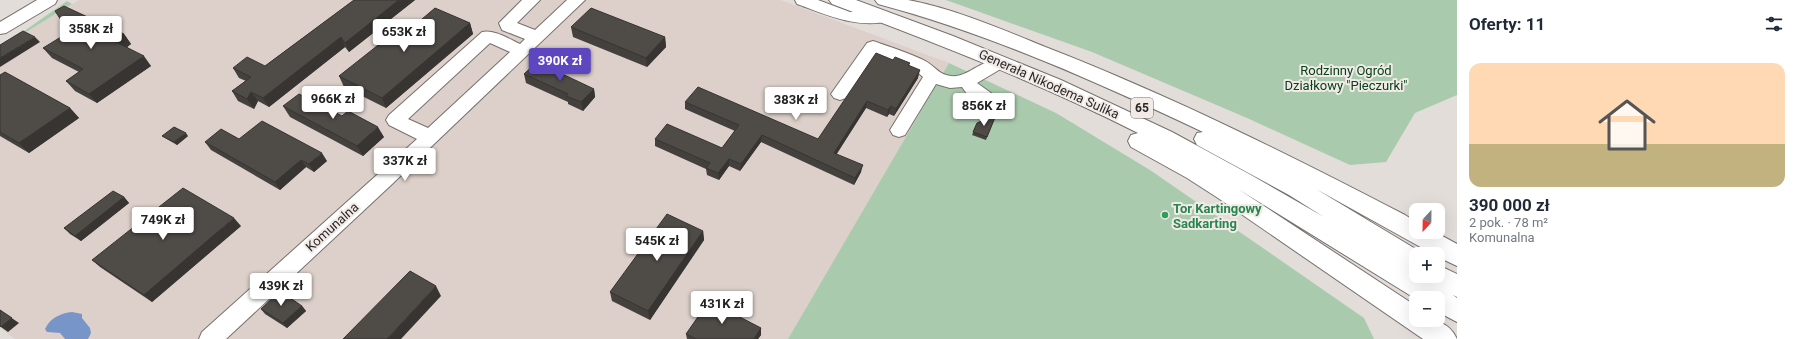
<!DOCTYPE html>
<html lang="pl">
<head>
<meta charset="utf-8">
<style>
	:root { --surface:#fff; --page:#f2f2f3; --text:#1f2937; --muted:#747a83; --line:#e0e1e3; --accent:#5c47c0 }
	body { margin:0; font-family:Roboto,sans-serif; background:var(--page); color:var(--text); height:100vh; display:flex; flex-direction:column; font-size:15px; white-space:nowrap }
	* { box-sizing:border-box; margin:0 }
	p { font-size:13px; color:var(--muted) }
	.icon { flex:none; width:22px; height:22px; fill:none; stroke:currentColor; stroke-width:2; stroke-linecap:round; stroke-linejoin:round }
	.map { position:relative; flex:1; overflow:hidden }
	.panel { display:flex; flex-direction:column; background:var(--surface); width:340px }
	.panel>* { flex:none }
	.needle { width:26px; rotate:202deg }
	.fabs { position:absolute; left:1409px; top:203px; display:grid; gap:8px }
	.fabs a { display:grid; place-items:center; width:36px; height:36px; border-radius:8px; background:var(--surface); box-shadow:0 4px 16px #0002; font-size:20px }
	.price { position:absolute; translate:-50% -34px; padding:0 9px; border-radius:4px; background:#fff; color:#222; font-size:13px; line-height:26px; filter:drop-shadow(0 1px 2px #0008) }
	.price::after { content:''; position:absolute; left:50%; top:24px; width:12px; height:9px; margin-left:-6px; background:inherit; clip-path:polygon(0 0,100% 0,50% 100%) }
	.price.selected { background:var(--accent); color:#fff }
	ul { padding:0; list-style:none }
	li { display:grid; align-content:center; gap:8px; height:212px; padding:0 12px }
	li+li { border-top:1px solid var(--line) }
	li span { display:grid; place-items:center; height:124px; border-radius:12px; color:#555 }
	li>.icon { margin-inline-start:auto }
	span .icon { width:72px; height:72px; fill:#fffc; stroke-width:1 }
	li b { font-size:17px }
	h2 { display:flex; justify-content:space-between; align-items:center; height:48px; padding:0 12px; font-size:17px }
	main { display:flex; flex:1; min-height:0 }
	.map>svg:first-child { display:block }
	.built { fill:#ddd0ca }
	.green { fill:#aacaad }
	.water { fill:#7895c9 }
	.lines { fill:none; stroke-linecap:round; stroke-linejoin:round }
	.minor-casing { stroke:#77716e; stroke-width:2 }
	.highway-casing { stroke:#77716e; stroke-width:2 }
	.minor { fill:#fff; fill-rule:evenodd }
	.highway { fill:#fff; fill-rule:evenodd }
	.wall { fill:#44403d }
	.shaded-wall { fill:#373432 }
	.building { fill:#4f4b47; stroke:#373432 }
	.leisure-dot { fill:#2e9e5b; stroke:#f1eae7; stroke-width:1.5 }
	.labels { text-anchor:middle; dominant-baseline:central; stroke-width:4; stroke-linejoin:round; paint-order:stroke }
	.shield { fill:#f1eae7; stroke:#666260; stroke-width:1 }
	.shield-label { font-size:12px; font-weight:bold; fill:#2a2826 }
	.park-label { font-size:13px; fill:#044218; stroke:#f1eae7 }
	.street-label { font-size:13px; fill:#2a2826; stroke:#f1eae7 }
	.leisure-label { font-size:13px; font-weight:bold; fill:#27864d; stroke:#f1eae7; text-anchor:start }
</style>
</head>
<body>
<main>
<div class="map">
<svg width="1457" height="339" viewBox="0 0 1457 339">
	<rect width="100%" height="100%" fill="#e3ddda"/>
	<polygon class="built" points="79,0 781,0 949,63 788,339 15,339 0,328 0,48"/>
	<g class="green">
		<polygon points="946,0 1457,0 1457,95 1415,113 1386,162 1350,165 1247,118 1092,52"/>
		<polygon points="67,1 72,4 0,48"/>
		<polygon points="949,63 1056,113 1150,170 1364,318 1374,339 788,339"/>
	</g>
	<path class="water" d="M 72,312 L 82,314 L 82,318 L 90,328 L 91,333 L 88,339 L 65,339 L 60,333 L 47,332 L 45,329 C 50,318 61,313 72,312 Z"/>
	<g class="lines">
		<g class="minor-casing">
			<g id="minor">
				<polygon points="37,0 57,0 55,4 6,33 0,34 0,22"/>
				<path d="M 522,0 L 540,0 L 517,23 L 535,30 L 567,0 L 585,0 L 390,186 L 226,339 L 199,339 L 202,332 L 417,139 L 389,125 L 386,120 L 389,115 L 482,32 C 494,29 509,39 520,44 L 525,39 L 502,30 L 499,23 ZM 490,43 L 510,52 L 428,128 L 408,119 Z"/>
				<path d="M 795,0 L 818,0 L 850,12 L 883,12 L 889,13 L 891,17 L 889,21 C 857,29 827,15 797,4 Z"/>
				<path d="M 873,41 C 885,45 917,56 927,62 C 936,68 940,75 951,76 C 969,78 982,57 999,62 L 1002,66 L 999,70 L 977,83 L 991,93 L 994,97 L 991,101 L 985,103 L 967,94 L 962,87 L 950,88 L 936,84 L 905,135 L 899,137 L 893,135 L 890,130 L 923,77 L 915,70 L 876,55 L 846,98 L 840,100 L 834,98 L 831,94 L 867,43 Z"/>
			</g>
		</g>
		<g class="highway-casing">
			<path id="highway" d="M 829,0 L 856,0 L 953,36 L 1061,80 L 1172,132 L 1251,175 L 1324,217 L 1289,195 L 1197,145 L 1194,139 L 1197,133 L 1203,132 C 1097,82 990,34 878,4 L 875,0 C 886,0 898,0 908,0 C 953,8 1006,31 1048,48 C 1171,96 1288,154 1405,215 L 1416,222 L 1416,232 L 1435,232 L 1457,244 L 1457,266 L 1438,257 L 1438,254 L 1433,254 L 1316,189 L 1424,254 L 1416,254 L 1416,271 L 1411,269 L 1416,273 L 1416,276 L 1422,276 L 1428,280 L 1426,276 L 1438,276 L 1438,265 L 1457,274 L 1457,297 L 1453,295 L 1457,298 L 1457,322 L 1438,312 L 1438,298 L 1416,299 L 1238,189 L 1416,306 L 1416,320 C 1434,320 1448,320 1457,339 L 1423,339 L 1218,198 L 1187,178 L 1131,147 L 1128,141 L 1131,135 L 1138,133 C 1039,83 936,43 832,4 Z"/>
		</g>
		<use href="#minor" class="minor"/>
		<use href="#highway" class="highway"/>
	</g>
	<g class="wall">
		<polygon points="354,0 415,0 349,52 345,47 269,107 258,101 254,109 238,101 232,91 246,81 239,78 233,68 265,66"/>
		<polygon points="470,23 473,34 386,108 344,87 339,76 385,43 415,25"/>
		<polygon points="571,27 665,37 666,47 647,67 573,37"/>
		<polygon points="124,34 131,44 127,47 151,66 97,103 75,91 66,81 79,72 52,58 43,48"/>
		<polygon points="893,60 910,63 909,66 918,78 894,116 889,114 887,117 866,108 836,154 861,172 854,185 761,142 740,171 729,166 719,180 707,175 706,169 655,146 655,139 722,148 735,131 685,109 685,102 818,139"/>
		<polygon points="524,74 594,89 595,97 583,111 568,104 568,102 526,83"/>
		<polygon points="0,75 70,108 79,118 29,153 0,136"/>
		<polygon points="283,106 384,137 363,156 290,117"/>
		<polygon points="996,115 986,140 972,135 977,123"/>
		<polygon points="162,136 188,136 177,145 165,138"/>
		<polygon points="239,139 327,161 314,172 306,167 280,190 211,150 205,142"/>
		<polygon points="124,197 129,203 81,241 70,234 64,228"/>
		<polygon points="241,226 152,302 100,267 92,260"/>
		<polygon points="703,231 704,240 650,320 612,301 610,292"/>
		<polygon points="302,306 306,311 287,328 265,314 261,309"/>
		<polygon points="761,328 761,335 758,339 687,339 686,334"/>
	</g>
	<g class="shaded-wall">
		<polygon points="399,0 415,0 349,52 345,43"/>
		<polygon points="470,23 473,34 386,108 382,98"/>
		<polygon points="124,34 131,44 122,51 114,41"/>
		<polygon points="35,37 40,42 0,67 0,58"/>
		<polygon points="341,37 345,47 269,107 263,98"/>
		<polygon points="665,37 666,47 647,67 646,58"/>
		<polygon points="144,56 151,66 97,103 89,94"/>
		<polygon points="920,70 918,78 894,116 896,109"/>
		<polygon points="594,89 595,97 583,111 581,102"/>
		<polygon points="251,92 258,101 254,109 247,99"/>
		<polygon points="867,101 866,108 833,160 834,153"/>
		<polygon points="891,106 889,114 887,117 888,110"/>
		<polygon points="70,108 79,118 29,153 19,143"/>
		<polygon points="378,127 384,137 363,156 357,146"/>
		<polygon points="186,133 188,136 177,145 174,142"/>
		<polygon points="762,135 761,142 740,171 741,164"/>
		<polygon points="322,153 327,161 314,172 309,164"/>
		<polygon points="729,159 729,166 719,180 718,173"/>
		<polygon points="301,160 306,167 280,190 275,182"/>
		<polygon points="863,165 861,172 854,185 855,178"/>
		<polygon points="124,197 129,203 81,241 75,236"/>
		<polygon points="234,218 241,226 152,302 144,295"/>
		<polygon points="703,231 704,240 650,320 648,311"/>
		<polygon points="436,286 441,296 401,339 387,339"/>
		<polygon points="302,306 306,311 287,328 283,323"/>
		<polygon points="0,310 19,323 8,332 1,327"/>
		<polygon points="761,328 761,335 758,339 754,339"/>
	</g>
	<g class="building">
		<polygon points="354,0 399,0 345,43 341,37 263,98 251,92 247,99 232,91 251,77 233,68 247,57 265,66"/>
		<polygon points="64,6 124,34 114,41 144,56 89,94 66,81 83,69 43,48 69,32 55,11"/>
		<polygon points="435,8 470,23 382,98 339,76 382,42 385,43 411,23 415,25"/>
		<polygon points="591,8 665,37 646,58 571,27"/>
		<polygon points="23,31 35,37 0,58 0,45"/>
		<polygon points="876,53 893,60 895,57 910,63 908,65 920,70 896,109 891,106 888,110 867,101 834,153 863,165 855,178 762,135 741,164 729,159 718,173 706,168 710,163 655,139 667,124 722,148 739,125 685,102 698,87 818,139"/>
		<polygon points="537,62 594,89 581,102 566,96 568,94 524,74"/>
		<polygon points="5,72 70,108 19,143 0,132 0,75"/>
		<polygon points="299,94 342,116 348,111 378,127 357,146 283,106"/>
		<polygon points="996,115 987,137 973,132 977,123"/>
		<polygon points="262,121 322,153 309,164 301,160 275,182 205,142 221,129 239,139"/>
		<polygon points="174,127 186,133 174,142 162,136"/>
		<polygon points="183,188 234,218 144,295 92,260"/>
		<polygon points="113,191 124,197 75,236 64,228"/>
		<polygon points="667,214 703,231 648,311 610,292"/>
		<polygon points="410,271 436,286 387,339 343,339"/>
		<polygon points="280,291 302,306 283,323 261,309"/>
		<polygon points="709,301 761,328 754,339 696,339 686,334"/>
		<polygon points="0,310 12,318 1,327 0,326"/>
	</g>
	<circle class="leisure-dot" cx="1165" cy="215" r="4"/>
	<g class="labels">
		<rect class="shield" x="1131" y="98" width="22" height="20" rx="3"/>
		<g class="shield-label">
			<text x="1142" y="108">65</text>
		</g>
		<g class="park-label">
			<text x="1346" y="70">Rodzinny Ogród<tspan x="1346" dy="15">Działkowy "Pieczurki"</tspan></text>
		</g>
		<g class="street-label">
			<text transform="translate(1049 84) rotate(24)">Generała Nikodema Sulika</text>
			<text transform="translate(332 227) rotate(-42)">Komunalna</text>
		</g>
		<g class="leisure-label">
			<text x="1173" y="208">Tor Kartingowy<tspan x="1173" dy="15">Sadkarting</tspan></text>
		</g>
	</g>
</svg>
<div class="fabs">
<a><svg class="needle" viewBox="-14 -14 28 28"><path d="M0-13l5 13h-10z" fill="#e53935"/><path d="M0 13l5-13h-10z" fill="#747a83"/></svg></a>
<a>+</a>
<a>−</a>
</div>
<b class="price" style="left:91px;top:50px">358K zł</b>
<b class="price" style="left:404px;top:53px">653K zł</b>
<b class="price selected" style="left:560px;top:82px">390K zł</b>
<b class="price" style="left:333px;top:120px">966K zł</b>
<b class="price" style="left:796px;top:121px">383K zł</b>
<b class="price" style="left:984px;top:127px">856K zł</b>
<b class="price" style="left:405px;top:182px">337K zł</b>
<b class="price" style="left:163px;top:241px">749K zł</b>
<b class="price" style="left:657px;top:262px">545K zł</b>
<b class="price" style="left:281px;top:307px">439K zł</b>
<b class="price" style="left:722px;top:325px">431K zł</b>
</div>
<section class="panel">
<h2>Oferty: 11<svg class="icon" aria-label="filters" viewBox="0 0 24 24"><path d="M4 7h16M4 17h16"/><circle cx="9" cy="7" r="2"/><circle cx="15" cy="17" r="2"/></svg></h2>
<ul>
<li><span style="background:linear-gradient(#ffd9b3 65%,#c2b280 0)"><svg class="icon" aria-label="home" viewBox="0 0 24 24"><path d="M3 11l9-7 9 7M6 9v11h12V9"/></svg></span><div><b>390 000 zł</b><p>2 pok. · 78 m²</p><p>Komunalna</p></div></li>
</ul>
</section>
</main>
</body>
</html>
